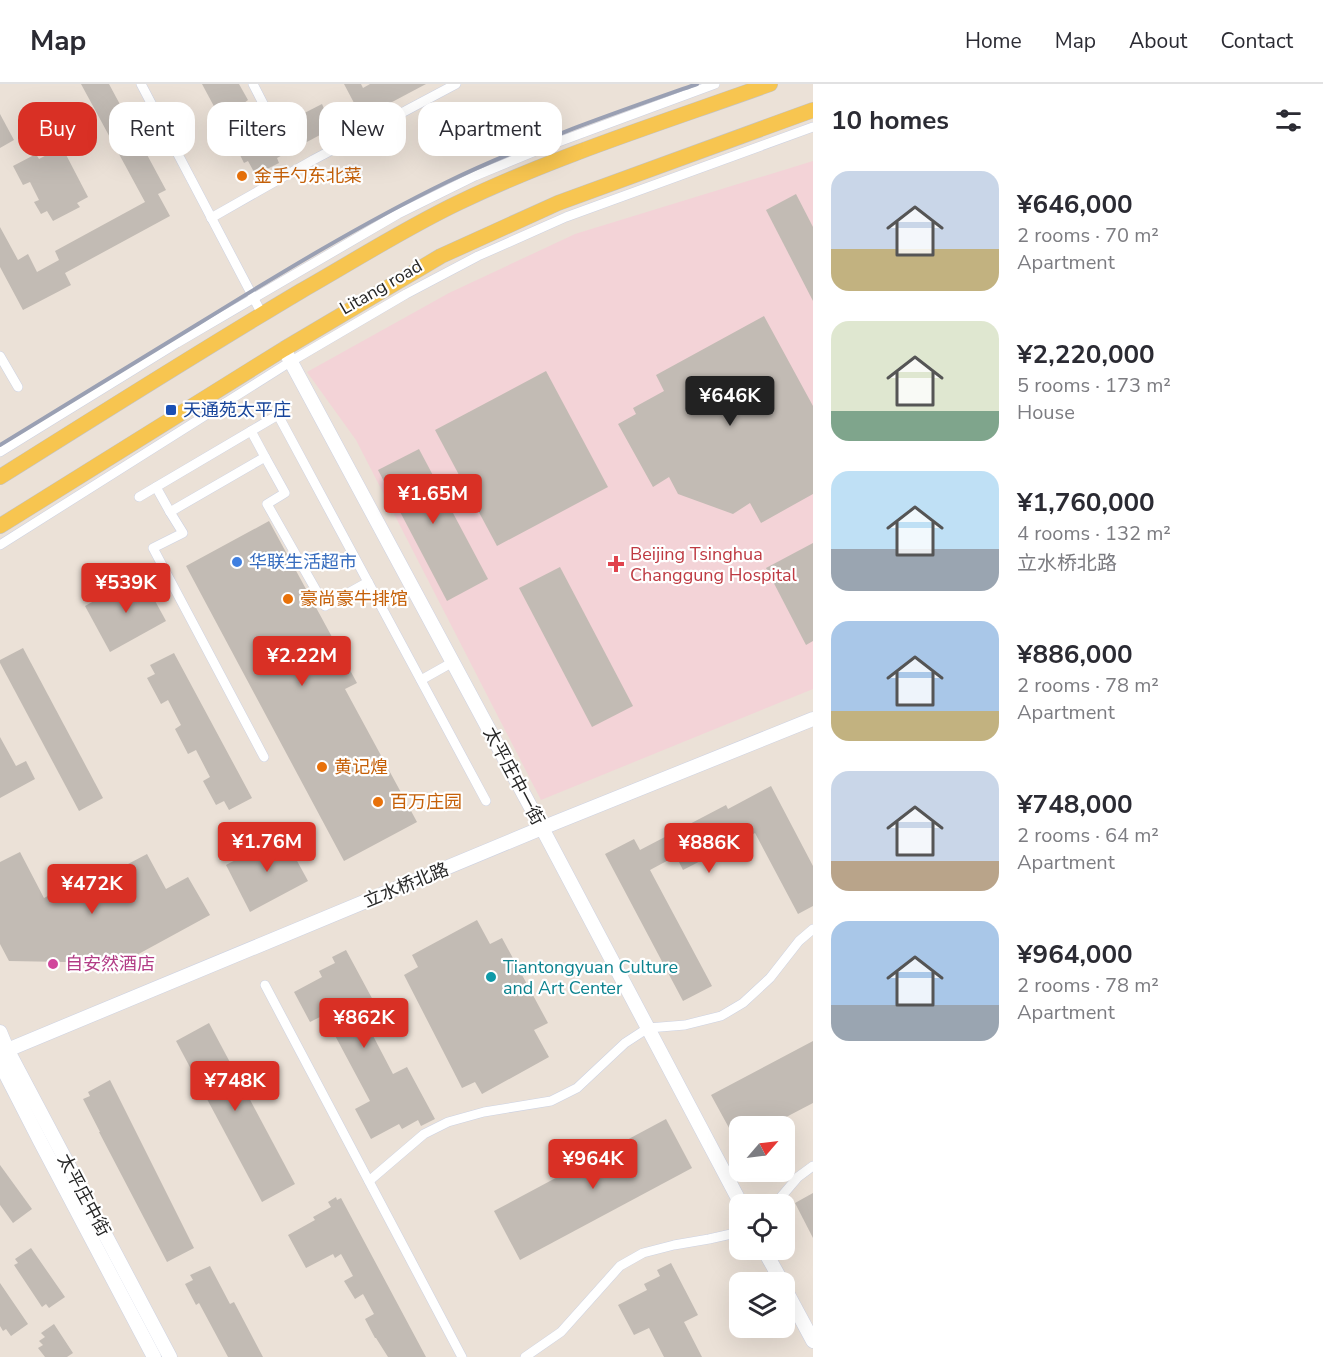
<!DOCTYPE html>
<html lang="en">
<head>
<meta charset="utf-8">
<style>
	:root { --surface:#fff; --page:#f2f2f3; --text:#2b2b33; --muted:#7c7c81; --line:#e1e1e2; --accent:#d93025 }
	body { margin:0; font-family:"Nunito Sans","Noto Sans SC",sans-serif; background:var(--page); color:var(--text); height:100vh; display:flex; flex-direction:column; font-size:22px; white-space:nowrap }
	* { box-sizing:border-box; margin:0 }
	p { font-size:20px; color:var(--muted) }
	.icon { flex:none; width:33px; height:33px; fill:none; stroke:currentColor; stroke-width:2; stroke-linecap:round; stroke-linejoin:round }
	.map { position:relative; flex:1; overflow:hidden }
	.side { display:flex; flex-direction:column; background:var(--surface); width:510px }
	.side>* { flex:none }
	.hud { position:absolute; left:18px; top:18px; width:570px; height:54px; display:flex; gap:12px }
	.needle { width:39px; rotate:62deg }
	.buttons { position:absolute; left:729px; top:1032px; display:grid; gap:12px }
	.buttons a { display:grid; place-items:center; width:66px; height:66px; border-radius:12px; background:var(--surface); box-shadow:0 6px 24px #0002; font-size:30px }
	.price { position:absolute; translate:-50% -51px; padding:0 14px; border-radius:6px; background:var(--accent); color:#fff; font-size:20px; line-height:39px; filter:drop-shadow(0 2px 3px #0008) }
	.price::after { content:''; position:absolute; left:50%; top:36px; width:18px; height:14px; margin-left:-9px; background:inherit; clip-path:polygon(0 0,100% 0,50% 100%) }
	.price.selected { background:#222; color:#fff }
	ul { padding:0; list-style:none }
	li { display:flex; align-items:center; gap:18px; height:150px; padding:0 18px }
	li span { display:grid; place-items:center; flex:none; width:168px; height:120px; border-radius:18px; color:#555 }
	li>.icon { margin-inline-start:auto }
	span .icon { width:72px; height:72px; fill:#fffc; stroke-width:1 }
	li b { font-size:26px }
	h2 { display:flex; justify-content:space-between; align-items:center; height:72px; padding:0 18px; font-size:26px }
	.pill { padding:0 21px; border-radius:18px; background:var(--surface); box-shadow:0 6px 24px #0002; font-size:21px; line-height:54px }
	.pill.selected { background:var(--accent); color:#fff }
	header { display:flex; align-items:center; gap:36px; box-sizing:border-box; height:84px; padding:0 30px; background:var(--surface); border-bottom:2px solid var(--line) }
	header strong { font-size:28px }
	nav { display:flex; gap:33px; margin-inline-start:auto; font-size:21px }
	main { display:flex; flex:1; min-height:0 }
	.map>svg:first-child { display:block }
	.medical { fill:#f3d3d7 }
	.building { fill:#c2bbb4 }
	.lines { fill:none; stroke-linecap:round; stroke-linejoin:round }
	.street-casing { stroke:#cdd2e2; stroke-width:10 }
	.secondary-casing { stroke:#cdd2e2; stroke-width:15 }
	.primary-casing { stroke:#c3c3c3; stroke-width:16 }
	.street { stroke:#fff; stroke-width:9 }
	.secondary { stroke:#fff; stroke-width:14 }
	.primary { stroke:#f7c550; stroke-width:15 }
	.rail { stroke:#9aa0b3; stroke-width:4 }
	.food-dot { fill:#e8710a; stroke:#fff; stroke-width:2 }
	.transit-dot { fill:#1a4fb4; stroke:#fff; stroke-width:2 }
	.shop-dot { fill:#3f7fe0; stroke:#fff; stroke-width:2 }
	.health-dot { fill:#e0444e; stroke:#fff; stroke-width:2 }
	.hotel-dot { fill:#d1479c; stroke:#fff; stroke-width:2 }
	.culture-dot { fill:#0f9aa8; stroke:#fff; stroke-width:2 }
	.labels { text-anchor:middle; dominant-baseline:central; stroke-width:4.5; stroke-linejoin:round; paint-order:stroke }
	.food-label { font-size:18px; fill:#c56008; stroke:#fff; text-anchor:start }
	.street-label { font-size:18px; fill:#272727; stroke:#fff }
	.transit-label { font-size:18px; fill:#164399; stroke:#fff; text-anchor:start }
	.health-label { font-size:18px; fill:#be3a42; stroke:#fff; text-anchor:start }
	.shop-label { font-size:18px; fill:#366cbe; stroke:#fff; text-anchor:start }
	.hotel-label { font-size:18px; fill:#b23c85; stroke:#fff; text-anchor:start }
	.culture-label { font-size:18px; fill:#0d838f; stroke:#fff; text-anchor:start }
</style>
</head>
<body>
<header>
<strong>Map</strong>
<nav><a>Home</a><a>Map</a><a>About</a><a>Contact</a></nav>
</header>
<main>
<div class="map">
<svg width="813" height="1273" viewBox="0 0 813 1273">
	<rect width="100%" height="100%" fill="#ebe1d7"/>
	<polygon class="medical" points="813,77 813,605 541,716 356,356 307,288 449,209 575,150"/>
	<g class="building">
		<polygon points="81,0 109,0 166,106 158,110 170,132 65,189 71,201 23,226 0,183 0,143 18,176 28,170 37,188 59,176 55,167 145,118"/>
		<polygon points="202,0 239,0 248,16 244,19 259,28 267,45 276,40 277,43 322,20 333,44 277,74 279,79 263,87 261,84 254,88 248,77 244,79 239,69 242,67 236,55 232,55 224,41"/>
		<polygon points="344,0 361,0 363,4 370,0 426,0 362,34"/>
		<polygon points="0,30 14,56 0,64"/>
		<polygon points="62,63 88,113 77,119 80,123 53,137 47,127 41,130 34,118 39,116 30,98 23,101 13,82 36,70 39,75"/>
		<polygon points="796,110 813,143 813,217 766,126"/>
		<polygon points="764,232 813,322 813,410 761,439 750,419 733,430 678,410 669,393 653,403 618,340 636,330 633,324 664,307 656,291"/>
		<polygon points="546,287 608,403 497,462 435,346"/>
		<polygon points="419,365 488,495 447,517 378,386"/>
		<polygon points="269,437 357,599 345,605 417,738 344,777 186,482"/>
		<polygon points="813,459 813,557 806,561 766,484"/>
		<polygon points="560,483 633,622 592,643 519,504"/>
		<polygon points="141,491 166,537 110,568 85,522"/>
		<polygon points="23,564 103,714 79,727 0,579 0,576"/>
		<polygon points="174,569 252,714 229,726 224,717 216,721 203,697 210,693 196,666 188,670 175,645 181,641 168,616 161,620 147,594 155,590 150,581"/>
		<polygon points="0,653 16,682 26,677 35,695 0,714"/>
		<polygon points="771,702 813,782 813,822 798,830 755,749 683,786 676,772 650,786 712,902 683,917 605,770 634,755 640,766 726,721 728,725"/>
		<polygon points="283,751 308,797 250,828 226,781"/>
		<polygon points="20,768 44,814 77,797 90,800 147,770 166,805 188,793 210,831 122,879 9,877 0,860 0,778"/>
		<polygon points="477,836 490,860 502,854 548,939 534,946 549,973 482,1010 475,998 462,1004 404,891 418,883 412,871"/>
		<polygon points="346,866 374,918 359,925 393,990 407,983 435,1035 421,1042 418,1036 402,1045 399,1040 371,1055 355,1025 370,1017 324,931 310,938 294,908 322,893 319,887 335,879 332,873"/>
		<polygon points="209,939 295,1100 262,1118 176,957"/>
		<polygon points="813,957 813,1019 769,1042 740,1042 740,1064 711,1011"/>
		<polygon points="110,996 194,1164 167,1178 99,1048 100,1048 83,1015 90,1012 88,1008"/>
		<polygon points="666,1035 692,1084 520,1176 494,1127"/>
		<polygon points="0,1081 32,1125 13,1139 0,1121"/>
		<polygon points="813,1109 813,1154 795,1119"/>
		<polygon points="336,1113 337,1116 341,1114 426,1273 388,1273 376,1254 375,1254 365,1235 374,1230 363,1210 355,1215 344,1197 353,1192 341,1170 335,1174 333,1170 306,1184 288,1151 315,1136 313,1133 331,1123 328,1118"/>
		<polygon points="31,1164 65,1213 49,1224 46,1220 42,1223 14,1181 18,1179 15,1175"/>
		<polygon points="671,1179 698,1231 684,1238 702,1273 664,1273 649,1244 634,1251 618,1221 647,1206 644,1200 660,1192 657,1186"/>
		<polygon points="210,1182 230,1220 234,1218 263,1273 228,1273 199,1219 196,1221 185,1200 193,1196 190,1191"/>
		<polygon points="0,1199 28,1240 11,1252 6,1245 3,1247 0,1242"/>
		<polygon points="54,1240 73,1269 67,1273 45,1273 38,1264 43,1261 39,1257 45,1253 41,1249"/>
	</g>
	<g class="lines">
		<g class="street-casing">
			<g id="street">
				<polyline points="141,0 262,230"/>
				<polyline points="253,0 268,29"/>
				<polyline points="211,134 313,76 456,0"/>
				<polyline points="0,272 18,303"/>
				<polyline points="251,347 265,373"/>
				<polyline points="0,368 177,259 398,130 475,92 550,61 715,0"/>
				<polyline points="156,403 170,428 265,373 285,409 267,420 325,522 368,498"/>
				<polyline points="139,413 278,331 486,717"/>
				<polyline points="170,428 183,449 153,464 264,673"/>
				<polyline points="0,461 290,278 406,210 478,172 566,133 813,43"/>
				<polyline points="421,596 453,578"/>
				<polyline points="265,901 462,1273"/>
				<polyline points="369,1097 424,1050 448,1038 484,1028 551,1017 577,1004 625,959 648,944 685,941 721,932 743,919 770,894 799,857 813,845"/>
				<polyline points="775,1120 798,1093 813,1082"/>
				<polyline points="525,1273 561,1248 620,1182 643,1169 674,1161 709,1155 740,1148"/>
			</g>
		</g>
		<g class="secondary-casing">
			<g id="secondary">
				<polyline points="284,265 542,744 741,1120"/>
				<polyline points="0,948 7,965 170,1273"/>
				<polyline points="0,969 542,744 813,635"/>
				<polyline points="0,979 40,1057 154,1273"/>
				<polyline points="764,1166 782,1198"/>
				<polyline points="784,1203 813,1257"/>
			</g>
		</g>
		<g class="primary-casing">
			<g id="primary">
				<path d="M 0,393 C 100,330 200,267 301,207 C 354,177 405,144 460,118 C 558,71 667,37 770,0"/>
				<polyline points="0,442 284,265 441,172 558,119 813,26"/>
			</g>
		</g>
		<use href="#street" class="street"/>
		<use href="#secondary" class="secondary"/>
		<use href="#primary" class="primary"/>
		<path class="rail" d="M 0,361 C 66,321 132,280 198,240 C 279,190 361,140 447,98 C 528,59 612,30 697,0"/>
	</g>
	<g class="food-dot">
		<circle cx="242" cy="92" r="6"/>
		<circle cx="288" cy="515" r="6"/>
		<circle cx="322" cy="683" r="6"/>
		<circle cx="378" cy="718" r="6"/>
	</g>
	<rect class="transit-dot" x="165" y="320" width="12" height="12" rx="3"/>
	<circle class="shop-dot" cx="237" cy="478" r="6"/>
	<path class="health-dot" d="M613 471h6v6h6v6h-6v6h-6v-6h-6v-6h6z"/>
	<circle class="hotel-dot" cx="53" cy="880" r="6"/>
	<circle class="culture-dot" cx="491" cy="893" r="6"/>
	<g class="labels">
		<g class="food-label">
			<text x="254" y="92">金手勺东北菜</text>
			<text x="300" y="515">豪尚豪牛排馆</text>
			<text x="334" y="683">黄记煌</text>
			<text x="390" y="718">百万庄园</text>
		</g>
		<g class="street-label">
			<text transform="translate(381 203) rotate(-30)">Litang road</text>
			<text transform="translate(514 692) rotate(62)">太平庄中一街</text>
			<text transform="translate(406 801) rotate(-22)">立水桥北路</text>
			<text transform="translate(84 1111) rotate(62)">太平庄中街</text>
		</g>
		<g class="transit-label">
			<text x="183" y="326">天通苑太平庄</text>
		</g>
		<g class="health-label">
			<text x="630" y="470">Beijing Tsinghua<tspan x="630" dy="21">Changgung Hospital</tspan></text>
		</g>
		<g class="shop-label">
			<text x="249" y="478">华联生活超市</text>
		</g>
		<g class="hotel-label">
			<text x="65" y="880">自安然酒店</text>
		</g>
		<g class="culture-label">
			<text x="503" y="883">Tiantongyuan Culture<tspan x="503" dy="21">and Art Center</tspan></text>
		</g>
	</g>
</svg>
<div class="buttons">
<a><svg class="needle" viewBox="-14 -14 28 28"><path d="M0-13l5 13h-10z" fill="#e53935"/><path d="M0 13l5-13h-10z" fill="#7c7c81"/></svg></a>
<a><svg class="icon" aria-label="locate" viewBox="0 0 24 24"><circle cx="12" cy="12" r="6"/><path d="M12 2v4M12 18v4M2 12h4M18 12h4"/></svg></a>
<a><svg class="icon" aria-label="layers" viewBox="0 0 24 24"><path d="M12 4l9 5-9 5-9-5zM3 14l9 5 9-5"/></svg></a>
</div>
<b class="price selected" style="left:730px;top:343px">¥646K</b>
<b class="price" style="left:433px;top:441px">¥1.65M</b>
<b class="price" style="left:126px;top:530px">¥539K</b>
<b class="price" style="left:302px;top:603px">¥2.22M</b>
<b class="price" style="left:267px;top:789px">¥1.76M</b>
<b class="price" style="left:709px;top:790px">¥886K</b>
<b class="price" style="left:92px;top:831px">¥472K</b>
<b class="price" style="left:364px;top:965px">¥862K</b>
<b class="price" style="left:235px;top:1028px">¥748K</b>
<b class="price" style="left:593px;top:1106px">¥964K</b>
<div class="hud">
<a class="pill selected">Buy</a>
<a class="pill">Rent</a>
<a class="pill">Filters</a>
<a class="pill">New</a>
<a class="pill">Apartment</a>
</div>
</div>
<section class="side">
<h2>10 homes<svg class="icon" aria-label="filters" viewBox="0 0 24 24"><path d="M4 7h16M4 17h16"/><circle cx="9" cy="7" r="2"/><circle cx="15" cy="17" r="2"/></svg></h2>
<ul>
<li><span style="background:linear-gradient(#c9d6e8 65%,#c2b280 0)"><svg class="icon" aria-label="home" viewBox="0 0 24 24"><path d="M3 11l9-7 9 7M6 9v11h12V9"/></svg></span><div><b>¥646,000</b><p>2 rooms · 70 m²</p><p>Apartment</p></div></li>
<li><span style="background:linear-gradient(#dfe7d0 75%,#7fa58c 0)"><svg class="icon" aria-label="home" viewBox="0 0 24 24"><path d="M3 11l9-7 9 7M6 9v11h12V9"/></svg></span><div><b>¥2,220,000</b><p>5 rooms · 173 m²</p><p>House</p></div></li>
<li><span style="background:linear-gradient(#bfe0f5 65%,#9aa5b1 0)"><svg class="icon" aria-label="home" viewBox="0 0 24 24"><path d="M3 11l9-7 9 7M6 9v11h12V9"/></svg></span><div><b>¥1,760,000</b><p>4 rooms · 132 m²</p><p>立水桥北路</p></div></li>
<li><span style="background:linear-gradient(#a9c7e8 75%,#c2b280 0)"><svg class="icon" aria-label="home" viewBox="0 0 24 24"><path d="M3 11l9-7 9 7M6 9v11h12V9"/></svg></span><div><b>¥886,000</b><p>2 rooms · 78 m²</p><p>Apartment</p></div></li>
<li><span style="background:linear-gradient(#c9d6e8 75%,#b9a48a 0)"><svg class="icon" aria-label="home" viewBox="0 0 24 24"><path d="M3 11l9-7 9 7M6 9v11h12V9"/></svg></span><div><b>¥748,000</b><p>2 rooms · 64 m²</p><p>Apartment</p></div></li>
<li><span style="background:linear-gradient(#a9c7e8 70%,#9aa5b1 0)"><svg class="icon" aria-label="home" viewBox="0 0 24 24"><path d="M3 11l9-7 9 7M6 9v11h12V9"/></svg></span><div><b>¥964,000</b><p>2 rooms · 78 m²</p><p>Apartment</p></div></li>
</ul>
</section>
</main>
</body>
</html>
